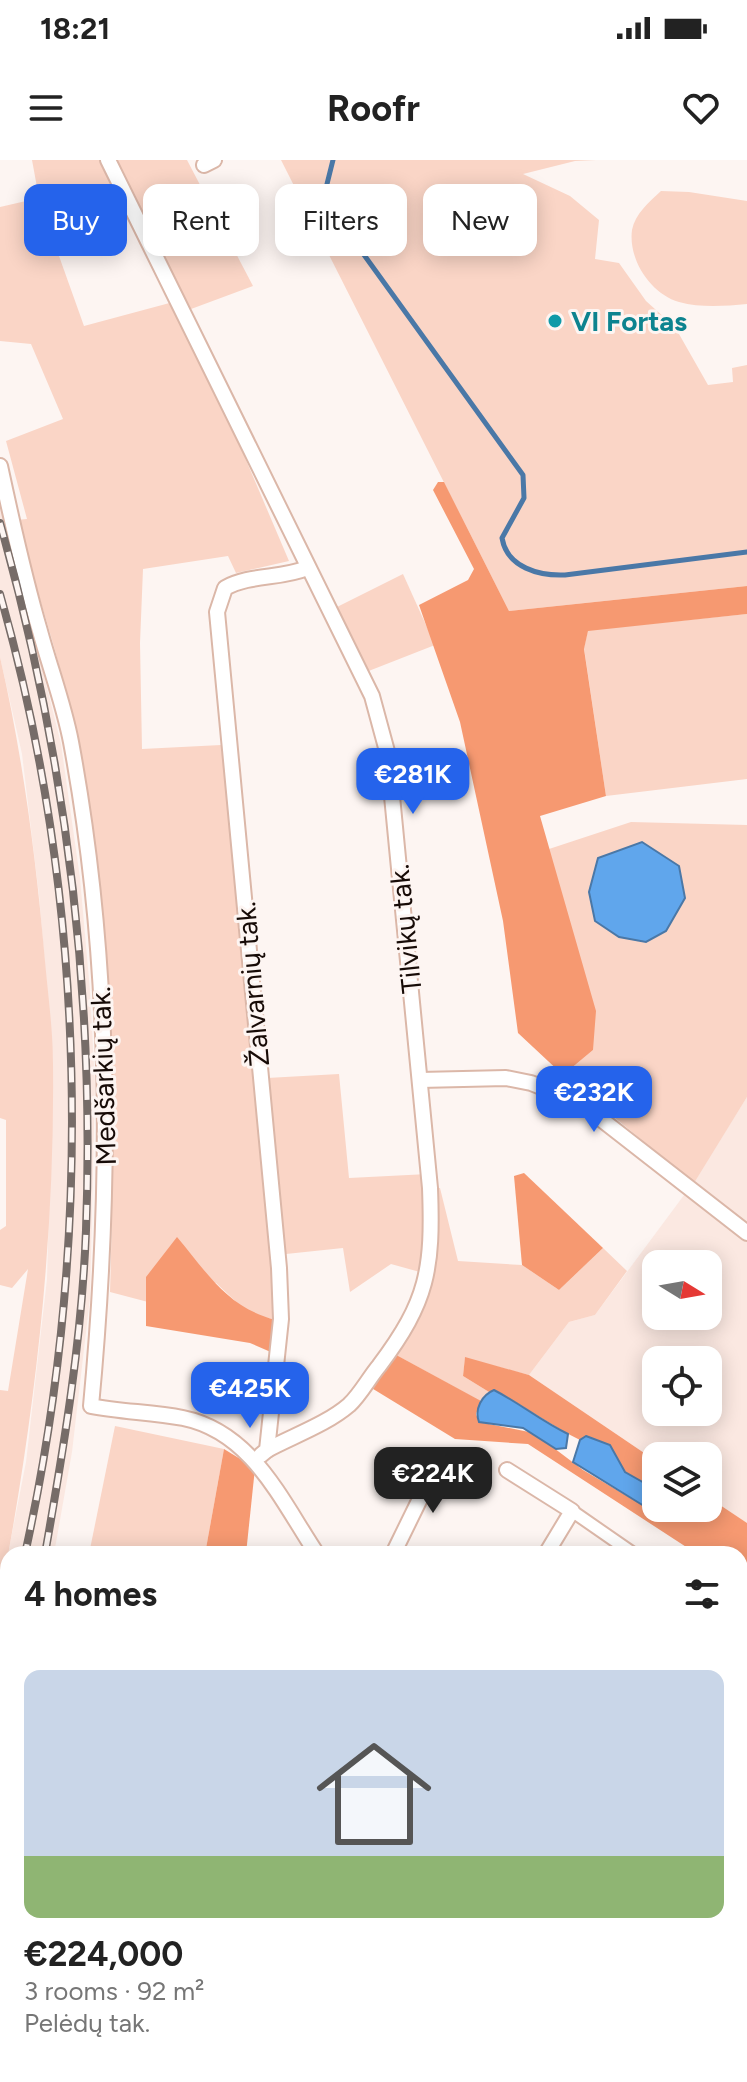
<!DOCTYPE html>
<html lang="en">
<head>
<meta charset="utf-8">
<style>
	:root { --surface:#fff; --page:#f6f6f6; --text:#222; --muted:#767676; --accent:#2563eb }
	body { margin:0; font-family:Figtree,sans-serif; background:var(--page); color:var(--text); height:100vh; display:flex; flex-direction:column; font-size:30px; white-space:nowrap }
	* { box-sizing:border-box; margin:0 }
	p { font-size:26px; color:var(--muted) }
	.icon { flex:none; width:44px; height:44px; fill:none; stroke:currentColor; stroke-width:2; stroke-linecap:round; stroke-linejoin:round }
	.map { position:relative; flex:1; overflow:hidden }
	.drawer { position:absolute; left:0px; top:1386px; width:748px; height:536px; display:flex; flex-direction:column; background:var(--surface); border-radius:24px 24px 0 0; box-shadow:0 4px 20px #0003 }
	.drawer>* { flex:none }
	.hud { position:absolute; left:24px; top:24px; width:700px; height:72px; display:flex; gap:16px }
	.needle { width:52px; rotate:101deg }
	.controls { position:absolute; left:642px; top:1090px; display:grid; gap:16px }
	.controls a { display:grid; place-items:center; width:80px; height:80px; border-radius:16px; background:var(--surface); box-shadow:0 4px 20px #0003; font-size:40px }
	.price { position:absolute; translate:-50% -68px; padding:0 18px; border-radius:16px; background:var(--accent); color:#fff; font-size:26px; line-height:52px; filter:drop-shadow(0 2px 4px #0008) }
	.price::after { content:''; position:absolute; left:50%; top:48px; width:24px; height:18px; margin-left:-12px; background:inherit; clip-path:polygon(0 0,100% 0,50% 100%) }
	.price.current { background:#222; color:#fff }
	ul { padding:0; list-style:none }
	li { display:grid; align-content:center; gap:16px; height:424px; padding:0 24px }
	li span { display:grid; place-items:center; height:248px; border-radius:16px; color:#555 }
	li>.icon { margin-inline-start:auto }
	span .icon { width:144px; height:144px; fill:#fffc; stroke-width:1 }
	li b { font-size:34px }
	h2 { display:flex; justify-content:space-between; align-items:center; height:96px; padding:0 24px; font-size:34px }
	.chip { padding:0 28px; border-radius:16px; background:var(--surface); box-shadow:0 4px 20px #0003; font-size:28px; line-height:72px }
	.chip.current { background:var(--accent); color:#fff }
	.status { display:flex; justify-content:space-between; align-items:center; height:56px; padding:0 40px; background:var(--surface); direction:ltr }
	.status svg { height:22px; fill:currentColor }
	header { display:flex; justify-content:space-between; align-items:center; height:104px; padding:0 24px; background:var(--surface); font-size:36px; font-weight:700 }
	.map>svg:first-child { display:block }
	.built { fill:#fbe8e1; fill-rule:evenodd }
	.industrial { fill:#fde9da }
	.green { fill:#fad5c6; fill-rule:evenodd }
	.forest { fill:#f69971 }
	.water { fill:#60a6ec; stroke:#4a78a7; stroke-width:2 }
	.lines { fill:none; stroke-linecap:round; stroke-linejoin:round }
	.stream { stroke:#4a78a7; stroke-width:5 }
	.pedestrian-casing { stroke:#dbb7a8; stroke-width:15 }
	.minor-casing { stroke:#dbb7a8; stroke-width:18 }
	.secondary-casing { stroke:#dbb7a8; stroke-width:26 }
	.pedestrian { stroke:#fff; stroke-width:11 }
	.minor { stroke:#fff; stroke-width:14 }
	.secondary { stroke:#fff; stroke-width:22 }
	.rail-casing { stroke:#766c68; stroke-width:8 }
	.rail { stroke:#fdf5f2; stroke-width:5; stroke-dasharray:15; stroke-linecap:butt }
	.culture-dot { fill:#0f9aa8; stroke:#fdf5f2; stroke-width:3 }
	.labels { text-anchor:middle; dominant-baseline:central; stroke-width:6; stroke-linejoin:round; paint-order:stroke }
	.culture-label { font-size:28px; font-weight:bold; fill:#0d838f; stroke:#fdf5f2; text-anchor:start }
	.street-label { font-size:28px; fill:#170b07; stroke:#fdf5f2 }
</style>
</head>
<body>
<div class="status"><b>18:21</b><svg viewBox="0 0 49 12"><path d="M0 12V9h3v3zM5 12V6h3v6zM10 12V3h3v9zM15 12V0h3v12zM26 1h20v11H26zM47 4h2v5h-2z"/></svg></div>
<header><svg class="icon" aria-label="menu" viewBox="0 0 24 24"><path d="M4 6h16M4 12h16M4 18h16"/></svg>Roofr<svg class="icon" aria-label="heart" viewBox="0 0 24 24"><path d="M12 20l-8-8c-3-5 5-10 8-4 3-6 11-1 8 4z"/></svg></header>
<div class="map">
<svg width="747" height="1922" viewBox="0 0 747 1922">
	<rect width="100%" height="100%" fill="#fdf5f2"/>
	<g class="built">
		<polygon points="0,338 61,584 80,718 90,831 95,925 90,1138 72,1292 54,1394 8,1394 26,1302 47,1119 53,900 39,735 22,594 0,497"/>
		<path d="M 747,937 L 747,1363 L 708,1337 L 708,1296 L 656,1296 L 656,1301 L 529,1215 L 569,1162 L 595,1155 L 693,1023 ZM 656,1104 L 708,1104 L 708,1156 L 656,1156 ZM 656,1200 L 708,1200 L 708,1252 L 656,1252 Z"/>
		<polygon points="8,1397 8,1583 0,1610 0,1438"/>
	</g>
	<polygon class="industrial" points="747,1734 747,1922 626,1922 631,1914 740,1914 740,1745"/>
	<g class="green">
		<path d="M 32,0 L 187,0 L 253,126 L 183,152 L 289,401 L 236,413 L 228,396 L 143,409 L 140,483 L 142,589 L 221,585 L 279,1108 L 276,1160 L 248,1153 L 216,1123 L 146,1117 L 148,1142 L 110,1132 C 116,941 112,752 73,564 C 59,495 36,428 16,360 L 27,359 L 6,281 L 63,259 L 31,184 L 0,181 L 0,47 L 39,38 ZM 130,45 L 177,141 L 84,166 L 54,82 Z"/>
		<polygon points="281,0 596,0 575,1 523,14 570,36 599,60 595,99 619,103 646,141 675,167 708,225 733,222 732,208 747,205 747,426 509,451"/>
		<path d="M 661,31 L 689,32 L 747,41 L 747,144 C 725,146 701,148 679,142 C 651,134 628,100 632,70 C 635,54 649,42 661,31 Z"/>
		<polygon points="403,414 435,485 361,514 329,451"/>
		<polygon points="747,454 747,619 606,636 584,488 588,470"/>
		<path d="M 0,497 C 23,597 36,698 45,801 C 48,835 53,870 53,904 C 55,1084 34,1262 0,1438 L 0,1230 L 8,1231 L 28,1109 L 12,1128 L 0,1125 L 0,1070 L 6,1066 L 6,960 L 0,958 Z"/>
		<polygon points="631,662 747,665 747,937 694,1023 563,915 593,890 549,689"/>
		<polygon points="339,914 349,1018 428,1014 430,1028 440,1028 458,1101 522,1105 559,1130 603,1088 627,1111 595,1155 569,1162 529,1215 465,1198 463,1216 489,1232 480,1241 389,1191 427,1114 391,1104 350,1132 343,1088 286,1094 267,918"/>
		<polygon points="115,1266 224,1289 205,1394 89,1394"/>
		<polygon points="747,1402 747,1500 740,1511 740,1413"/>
		<polygon points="747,1536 747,1734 740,1745 740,1547"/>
		<polygon points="507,1914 631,1914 626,1922 502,1922"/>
	</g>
	<g class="forest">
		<polygon points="438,322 444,322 509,451 747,426 747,454 588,471 584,489 606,636 540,656 596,851 593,890 563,915 518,873 503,761 460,562 419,445 468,420 474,409 433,330"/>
		<polygon points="524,1013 603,1088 559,1130 522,1105 514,1016"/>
		<path d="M 177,1077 C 208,1114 228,1148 276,1160 L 273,1193 L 250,1183 L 146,1166 L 146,1117 Z"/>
		<path d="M 389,1191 L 481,1241 L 476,1254 L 479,1262 L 534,1273 L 583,1310 L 644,1346 L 655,1329 L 625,1312 L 586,1276 L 580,1280 C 549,1264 524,1246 495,1230 L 489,1232 L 463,1216 L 465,1197 L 529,1215 L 656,1301 L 656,1348 L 708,1348 L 708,1337 L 747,1363 L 747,1402 L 740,1413 L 740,1394 L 697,1394 L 528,1284 L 455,1279 L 365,1224 Z"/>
		<polygon points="224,1289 255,1308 246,1394 205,1394"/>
	</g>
	<g class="water">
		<polygon points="642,682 679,706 685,738 666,771 646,782 619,777 595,761 589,732 598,698"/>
		<path d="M 494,1230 C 521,1244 541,1261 568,1274 L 566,1288 L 556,1289 L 523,1268 L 479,1262 C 474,1249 482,1235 494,1230 Z"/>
		<path d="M 586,1276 L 610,1285 L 625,1312 L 655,1329 C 656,1338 653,1343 644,1346 L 573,1302 L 580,1280 Z"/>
	</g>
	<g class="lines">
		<path class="stream" d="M 333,0 L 326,28 L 328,45 L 523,315 L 524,338 L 502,378 C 507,408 540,416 565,415 L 747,392"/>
		<g class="pedestrian-casing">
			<polyline id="pedestrian" points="572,1351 634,1394"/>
		</g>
		<g class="minor-casing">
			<g id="minor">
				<path d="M 108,0 L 372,536 L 388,595 L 430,1028 C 433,1109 428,1141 379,1206 C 369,1218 360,1235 349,1245 C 327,1264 293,1276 267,1290"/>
				<polyline points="204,5 214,0"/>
				<path d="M 0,306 C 12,362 24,417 40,471 C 50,508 64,545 71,582 C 112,802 112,1024 91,1246 C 121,1252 152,1252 183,1258 C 252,1272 281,1340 317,1394"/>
				<polyline points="420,920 506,918 531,923 579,942 747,1073"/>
				<path d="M 261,1295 L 267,1290 L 281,1159 L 279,1108 L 217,452 L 225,428 C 250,414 281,419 307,408"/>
				<polyline points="507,1310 572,1351 546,1394"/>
				<polyline points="393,1394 439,1300"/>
				<polyline points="227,1914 238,1922"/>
			</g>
		</g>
		<g class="secondary-casing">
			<g id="secondary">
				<polyline points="740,1526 747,1515"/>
				<polyline points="490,1922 495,1914"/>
			</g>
		</g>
		<use href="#pedestrian" class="pedestrian"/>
		<use href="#minor" class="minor"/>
		<use href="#secondary" class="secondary"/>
		<g class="rail-casing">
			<g id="rail">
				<path d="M 0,363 C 65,593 95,831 86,1070 C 82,1179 64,1286 45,1394"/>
				<path d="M 0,434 C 88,742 94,1082 25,1394"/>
				<polyline points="0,1472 8,1436"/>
				<polyline points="0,1503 8,1470"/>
				<polyline points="0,1579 8,1553"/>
			</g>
		</g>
		<use href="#rail" class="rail"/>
	</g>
	<circle class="culture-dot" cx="555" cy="161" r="8"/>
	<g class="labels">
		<g class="culture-label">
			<text x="571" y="161">VI Fortas</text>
		</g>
		<g class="street-label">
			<text transform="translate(405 769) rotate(-96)">Tilvikų tak.</text>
			<text transform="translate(252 824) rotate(-95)">Žalvarnių tak.</text>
			<text transform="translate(103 916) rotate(-92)">Medšarkių tak.</text>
		</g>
	</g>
</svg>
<div class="controls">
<a><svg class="needle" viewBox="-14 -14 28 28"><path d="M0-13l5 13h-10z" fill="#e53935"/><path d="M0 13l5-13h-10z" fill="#767676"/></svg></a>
<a><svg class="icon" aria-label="locate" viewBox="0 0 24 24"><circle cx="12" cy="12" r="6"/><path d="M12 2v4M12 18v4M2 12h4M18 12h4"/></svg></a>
<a><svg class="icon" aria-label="layers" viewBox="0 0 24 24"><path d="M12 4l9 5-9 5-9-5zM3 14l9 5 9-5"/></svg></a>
</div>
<b class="price" style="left:413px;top:656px">€281K</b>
<b class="price" style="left:594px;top:974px">€232K</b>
<b class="price" style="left:250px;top:1270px">€425K</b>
<b class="price current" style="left:433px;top:1355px">€224K</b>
<div class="hud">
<a class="chip current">Buy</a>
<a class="chip">Rent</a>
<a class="chip">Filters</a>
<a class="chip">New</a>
</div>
<section class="drawer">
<h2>4 homes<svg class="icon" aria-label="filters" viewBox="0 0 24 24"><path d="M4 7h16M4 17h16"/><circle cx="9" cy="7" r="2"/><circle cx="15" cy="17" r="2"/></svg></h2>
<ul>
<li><span style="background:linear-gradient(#c9d6e8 75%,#8fb573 0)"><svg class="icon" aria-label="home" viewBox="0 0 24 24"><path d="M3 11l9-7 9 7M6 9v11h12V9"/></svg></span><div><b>€224,000</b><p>3 rooms · 92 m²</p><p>Pelėdų tak.</p></div></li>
</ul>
</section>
</div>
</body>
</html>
